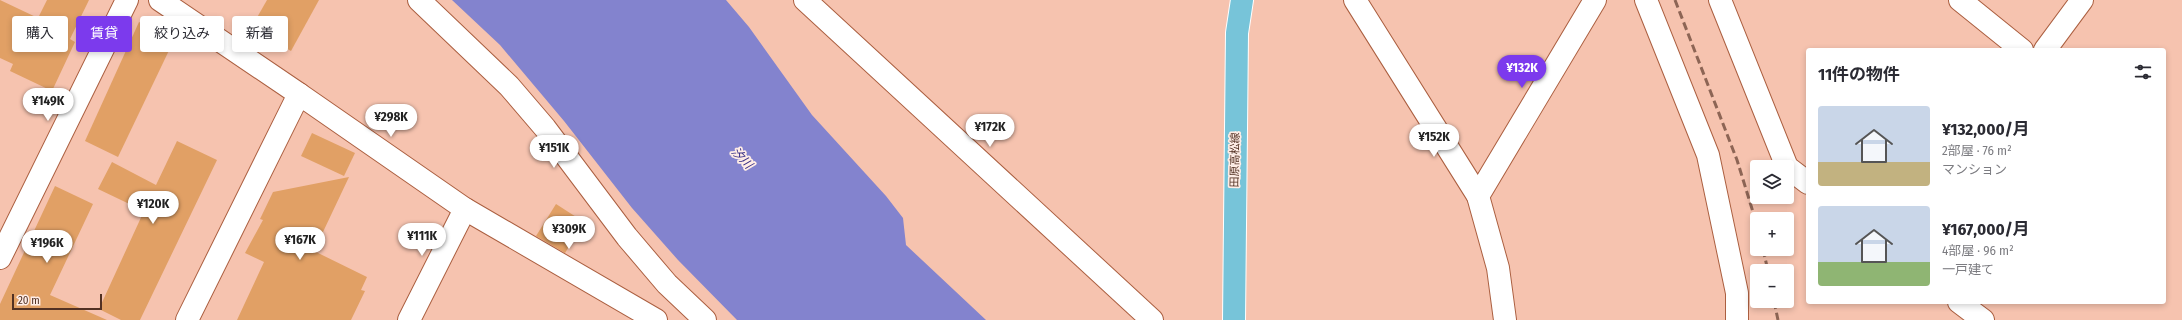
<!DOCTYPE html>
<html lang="ja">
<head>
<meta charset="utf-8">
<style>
	:root { --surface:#fff; --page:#f2f2f3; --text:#2b2b33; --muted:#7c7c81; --accent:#7c3aed }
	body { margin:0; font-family:"Fira Sans Condensed","Noto Sans JP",sans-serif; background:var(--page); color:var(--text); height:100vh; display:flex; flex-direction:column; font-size:15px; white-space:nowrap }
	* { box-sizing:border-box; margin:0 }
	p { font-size:13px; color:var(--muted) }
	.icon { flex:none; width:22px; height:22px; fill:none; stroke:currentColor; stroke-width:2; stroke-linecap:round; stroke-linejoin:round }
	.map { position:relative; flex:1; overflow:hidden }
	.panel { position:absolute; left:1806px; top:48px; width:360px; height:256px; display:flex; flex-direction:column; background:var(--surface); border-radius:4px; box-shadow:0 2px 6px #0003 }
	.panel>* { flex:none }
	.top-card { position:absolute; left:12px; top:16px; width:380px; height:36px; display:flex; gap:8px }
	.fabs { position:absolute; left:1750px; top:160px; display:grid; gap:8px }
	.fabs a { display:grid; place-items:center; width:44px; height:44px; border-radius:4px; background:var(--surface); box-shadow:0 2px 6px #0003; font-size:20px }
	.scale { position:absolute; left:12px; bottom:10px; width:90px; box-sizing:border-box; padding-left:4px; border:2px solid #523123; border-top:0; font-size:11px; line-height:14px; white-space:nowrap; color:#523123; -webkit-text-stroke:3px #ffede6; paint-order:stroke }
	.price { position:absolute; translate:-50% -34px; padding:0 9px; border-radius:14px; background:#fff; color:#222; font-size:13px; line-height:26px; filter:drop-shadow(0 1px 2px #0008) }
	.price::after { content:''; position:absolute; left:50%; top:24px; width:12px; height:9px; margin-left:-6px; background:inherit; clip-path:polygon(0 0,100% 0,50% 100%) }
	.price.active { background:var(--accent); color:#fff }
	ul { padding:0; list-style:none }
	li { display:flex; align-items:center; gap:12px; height:100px; padding:0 12px }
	li span { display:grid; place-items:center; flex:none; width:112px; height:80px; border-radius:4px; color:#555 }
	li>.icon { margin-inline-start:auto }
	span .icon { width:48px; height:48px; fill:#fffc; stroke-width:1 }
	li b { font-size:17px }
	h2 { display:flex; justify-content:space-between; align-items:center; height:48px; padding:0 12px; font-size:17px }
	.pill { padding:0 14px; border-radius:4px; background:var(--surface); box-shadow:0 2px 6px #0003; font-size:14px; line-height:36px }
	.pill.active { background:var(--accent); color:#fff }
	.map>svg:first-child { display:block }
	.water { fill:#8383ce }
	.building { fill:#e1a065 }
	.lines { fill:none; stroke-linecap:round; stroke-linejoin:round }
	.minor-casing { stroke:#ab5f40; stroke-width:24 }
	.tertiary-casing { stroke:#ab5f40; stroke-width:24 }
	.primary-casing { stroke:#fff; stroke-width:24 }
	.minor { stroke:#fff; stroke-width:22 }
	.tertiary { stroke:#fff; stroke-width:22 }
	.primary { stroke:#77c4d9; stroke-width:22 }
	.rail { stroke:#8d6555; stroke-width:3; stroke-dasharray:8 4; stroke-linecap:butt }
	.labels { text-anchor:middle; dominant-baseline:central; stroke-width:3.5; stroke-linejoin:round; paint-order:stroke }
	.street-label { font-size:11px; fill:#523123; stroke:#ffede6 }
	.water-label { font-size:12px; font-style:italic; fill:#3a3087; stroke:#ffede6 }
</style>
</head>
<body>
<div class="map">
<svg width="2182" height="320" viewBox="0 0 2182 320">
	<rect width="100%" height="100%" fill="#f6c3af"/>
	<polygon class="water" points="452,0 726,0 749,27 812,115 886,196 903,218 906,245 986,320 737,320 678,260 632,208 564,121 500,45"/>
	<g class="building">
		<polygon points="0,0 38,18 47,0 89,0 70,39 75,42 52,91 10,71 13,64 0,58"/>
		<polygon points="267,0 319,0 291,51 251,28"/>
		<polygon points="139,22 174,40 118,157 85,141"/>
		<polygon points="312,133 355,153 344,176 301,156"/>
		<polygon points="177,141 217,160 140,320 121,320 99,309 144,211 98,189 112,162 156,185"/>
		<polygon points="349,177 314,251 367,277 361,290 365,291 351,320 237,320 264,262 245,253 263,220 260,219 273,192"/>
		<polygon points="55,186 93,204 50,295 107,320 0,320 0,304"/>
		<polygon points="556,204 584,222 565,253 536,236"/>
	</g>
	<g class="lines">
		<g class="minor-casing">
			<g id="minor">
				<polyline points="419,0 509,86 545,128 627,237 667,284 705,320"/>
				<polyline points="805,0 1152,320"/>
				<polyline points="1646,0 1708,155 1737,293 1737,320"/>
				<polyline points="1720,0 1787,167 1808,183"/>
				<polyline points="1960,0 2022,50"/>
				<polyline points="2045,50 2082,0"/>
				<polyline points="1478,196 1595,0"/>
				<polyline points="0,258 127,0"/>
				<polyline points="1959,302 1983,320"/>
				<polyline points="187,320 299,94 465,209 656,320"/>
				<polyline points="409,320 465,209"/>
			</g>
		</g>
		<g class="tertiary-casing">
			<g id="tertiary">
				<polyline points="160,0 299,94"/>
				<polyline points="1355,0 1478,196 1498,268 1505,320"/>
			</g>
		</g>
		<g class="primary-casing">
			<polyline id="primary" points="1234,320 1237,33 1242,0"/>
		</g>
		<use href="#minor" class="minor"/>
		<use href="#tertiary" class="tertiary"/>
		<use href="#primary" class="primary"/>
		<g class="rail">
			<polyline points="1675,0 1737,160 1757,225"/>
			<polyline points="1763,249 1768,271"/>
			<polyline points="1774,301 1778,320"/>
		</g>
	</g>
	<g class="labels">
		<g class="street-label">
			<text transform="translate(1235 160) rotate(-89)">田原高松線</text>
		</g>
		<g class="water-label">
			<text transform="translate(742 158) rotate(46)">汐川</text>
		</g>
	</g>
</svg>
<div class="fabs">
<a><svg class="icon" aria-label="layers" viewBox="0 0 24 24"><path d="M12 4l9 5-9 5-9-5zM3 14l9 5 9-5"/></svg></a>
<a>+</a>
<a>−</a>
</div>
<div class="scale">20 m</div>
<b class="price active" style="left:1522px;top:89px">¥132K</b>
<b class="price" style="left:48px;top:122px">¥149K</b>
<b class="price" style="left:391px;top:138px">¥298K</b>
<b class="price" style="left:990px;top:148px">¥172K</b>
<b class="price" style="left:1434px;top:158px">¥152K</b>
<b class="price" style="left:554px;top:169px">¥151K</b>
<b class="price" style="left:153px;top:225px">¥120K</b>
<b class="price" style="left:569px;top:250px">¥309K</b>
<b class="price" style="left:422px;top:257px">¥111K</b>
<b class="price" style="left:300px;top:261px">¥167K</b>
<b class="price" style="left:47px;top:264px">¥196K</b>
<div class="top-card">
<a class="pill">購入</a>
<a class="pill active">賃貸</a>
<a class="pill">絞り込み</a>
<a class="pill">新着</a>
</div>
<section class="panel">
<h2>11件の物件<svg class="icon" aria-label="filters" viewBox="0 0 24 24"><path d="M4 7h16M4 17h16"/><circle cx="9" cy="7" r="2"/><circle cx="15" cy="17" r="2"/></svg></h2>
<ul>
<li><span style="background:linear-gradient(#c9d6e8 70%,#c2b280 0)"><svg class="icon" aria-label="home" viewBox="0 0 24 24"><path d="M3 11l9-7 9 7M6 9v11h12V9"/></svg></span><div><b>¥132,000/月</b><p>2部屋 · 76 m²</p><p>マンション</p></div></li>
<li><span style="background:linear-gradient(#c9d6e8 70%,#8fb573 0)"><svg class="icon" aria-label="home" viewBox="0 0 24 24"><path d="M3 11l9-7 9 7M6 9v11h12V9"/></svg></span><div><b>¥167,000/月</b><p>4部屋 · 96 m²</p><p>一戸建て</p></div></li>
</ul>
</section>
</div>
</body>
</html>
